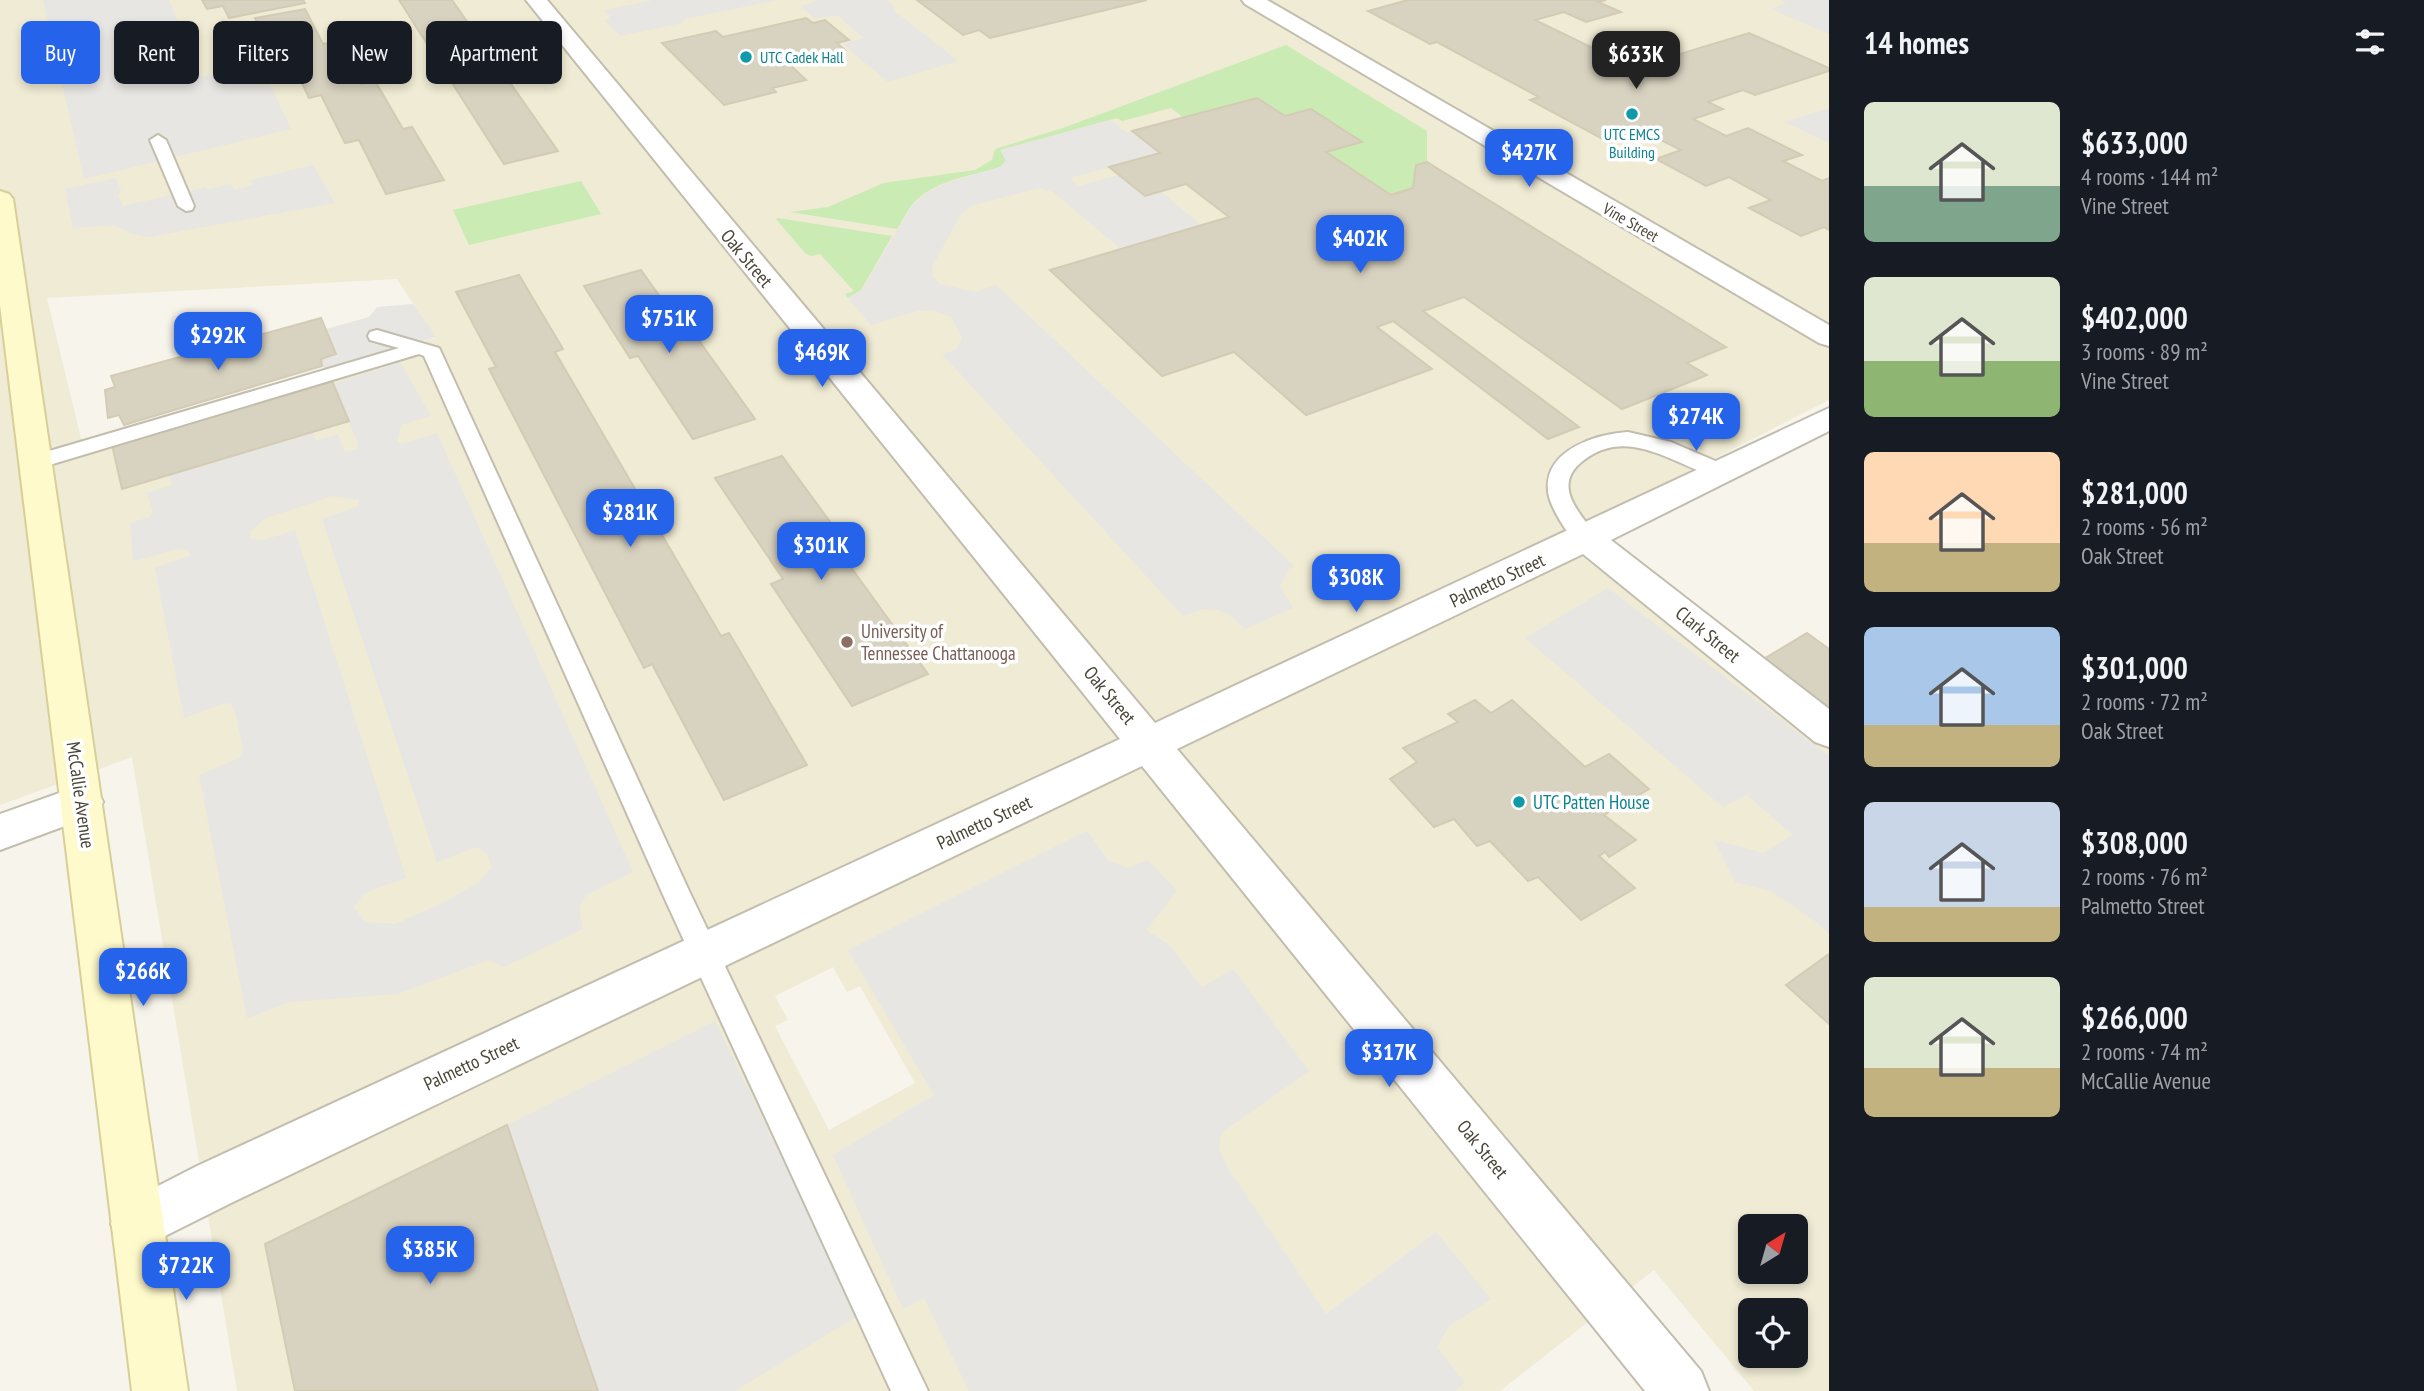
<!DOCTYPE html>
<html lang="en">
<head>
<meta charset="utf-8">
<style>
	:root { --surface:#171b24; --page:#242831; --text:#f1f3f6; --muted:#9ea1a6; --accent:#2563eb }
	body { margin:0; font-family:"PT Sans Narrow",sans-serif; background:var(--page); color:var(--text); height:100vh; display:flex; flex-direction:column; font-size:26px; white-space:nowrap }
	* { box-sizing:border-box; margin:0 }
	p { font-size:23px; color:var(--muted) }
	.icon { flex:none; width:38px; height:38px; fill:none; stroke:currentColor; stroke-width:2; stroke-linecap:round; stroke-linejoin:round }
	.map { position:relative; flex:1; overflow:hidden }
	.details { display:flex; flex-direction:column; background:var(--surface); width:595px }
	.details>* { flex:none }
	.guide { position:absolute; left:21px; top:21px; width:665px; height:63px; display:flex; gap:14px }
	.needle { width:46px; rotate:37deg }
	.tools { position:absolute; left:1738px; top:1214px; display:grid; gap:14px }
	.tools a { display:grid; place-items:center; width:70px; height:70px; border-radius:10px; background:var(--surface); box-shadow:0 4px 10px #0003; font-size:35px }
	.price { position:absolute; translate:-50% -60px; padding:0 16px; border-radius:14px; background:var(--accent); color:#fff; font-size:23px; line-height:46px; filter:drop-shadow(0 2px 4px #0008) }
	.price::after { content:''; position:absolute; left:50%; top:42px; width:21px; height:16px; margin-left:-10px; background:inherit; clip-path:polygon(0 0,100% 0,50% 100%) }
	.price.on { background:#222; color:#fff }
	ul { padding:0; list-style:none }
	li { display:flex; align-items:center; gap:21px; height:175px; padding:0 35px }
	li span { display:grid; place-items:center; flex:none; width:196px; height:140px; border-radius:10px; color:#555 }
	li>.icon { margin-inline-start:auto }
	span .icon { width:84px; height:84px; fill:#fffc; stroke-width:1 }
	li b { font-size:30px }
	h2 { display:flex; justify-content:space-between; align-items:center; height:84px; padding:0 35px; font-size:30px }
	.tag { padding:0 24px; border-radius:10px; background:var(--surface); box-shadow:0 4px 10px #0003; font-size:24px; line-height:63px }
	.tag.on { background:var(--accent); color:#fff }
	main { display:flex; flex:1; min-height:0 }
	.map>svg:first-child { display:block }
	.education { fill:#efebd4; fill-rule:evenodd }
	.green { fill:#caebb3 }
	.parking { fill:#e7e6e2; fill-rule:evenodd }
	.building { fill:#d8d2c0; stroke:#d3cbb3; stroke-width:2 }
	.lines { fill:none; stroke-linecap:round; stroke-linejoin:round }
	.service-casing { stroke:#c2bdad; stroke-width:4 }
	.minor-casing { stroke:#c2bdad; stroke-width:4 }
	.secondary-casing { stroke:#d7cf9a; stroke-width:4 }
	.service { fill:#fff; fill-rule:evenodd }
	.minor { fill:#fff; fill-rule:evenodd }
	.secondary { fill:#fffacb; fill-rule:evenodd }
	.culture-dot { fill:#0f9aa8; stroke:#fff; stroke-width:2.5 }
	.education-dot { fill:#8d6e63; stroke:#fff; stroke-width:2.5 }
	.labels { text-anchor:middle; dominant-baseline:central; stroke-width:7; stroke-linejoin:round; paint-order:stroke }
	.far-culture-label { font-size:16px; fill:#0d838f; stroke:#fff; text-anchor:start }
	.far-street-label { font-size:16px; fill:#4a4638; stroke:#fff }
	.street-label { font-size:19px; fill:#4a4638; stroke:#fff }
	.education-label { font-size:19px; fill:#785e54; stroke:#fff; text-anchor:start }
	.culture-label { font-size:19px; fill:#0d838f; stroke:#fff; text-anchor:start }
</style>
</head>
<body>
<main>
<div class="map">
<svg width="1829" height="1391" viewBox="0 0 1829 1391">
	<rect width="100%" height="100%" fill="#f6f4eb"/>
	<path class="education" d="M 0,0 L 1829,0 L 1829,400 L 1558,538 L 1829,747 L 1829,1391 L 1754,1391 L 1654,1270 L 1500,1391 L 237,1391 L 132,757 L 0,805 ZM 397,279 L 435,338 L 82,443 L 47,298 ZM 833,967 L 847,992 L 860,986 L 915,1083 L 829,1130 L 775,1026 L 788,1020 L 775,996 ZM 1750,1227 L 1796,1227 L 1796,1272 L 1750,1272 ZM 1750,1311 L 1796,1311 L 1796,1356 L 1750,1356 Z"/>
	<g class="green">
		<path d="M 1286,45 L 1427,131 L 1427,162 L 1416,165 L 1413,188 L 1391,195 L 1326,152 L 1361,141 L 1311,109 L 1285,116 L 1257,98 L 1184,118 L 1171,108 L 1122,121 L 1117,118 L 1001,150 L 1006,161 L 1000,167 C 971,176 933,180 912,205 C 906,212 902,222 897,229 L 790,212 L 828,207 L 884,183 L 975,170 L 992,160 L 995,149 L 1063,128 Z"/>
		<polygon points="581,181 601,214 469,245 453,210"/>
		<polygon points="778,218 892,236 861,290 848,298 845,294 854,291 820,254 811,256 805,253 776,219"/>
	</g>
	<g class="parking">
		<polygon points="43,0 169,0 201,77 262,67 291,129 84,179"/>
		<polygon points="654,0 778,0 685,19 682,23 620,36 605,21 610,17 604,10"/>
		<polygon points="819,0 886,0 895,7 892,9 958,61 888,82 843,44 864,38 837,15 815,19 801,6"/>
		<polygon points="1780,0 1829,0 1829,34 1771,9 1787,3"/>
		<polygon points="1829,108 1829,143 1785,122"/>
		<polygon points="1110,120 1127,133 1132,131 1160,153 1070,178 1078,186 1119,175 1145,196 1160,191 1201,225 1121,249 1053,192 1040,188 973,205 961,214 933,265 932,276 940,284 976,292 996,285 1294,566 1289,569 1280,586 1293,608 1245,629 1230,615 1217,610 1203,609 1183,616 942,354 957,349 962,338 951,317 932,310 917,311 871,325 848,298 862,290 912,205 928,192 946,183 1000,167 1006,161 1000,150"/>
		<polygon points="313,165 335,203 149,237 130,233 114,225 73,228 65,189 116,178 121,191 118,195 123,206 206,187 207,190 231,184 234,190 253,185 251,180"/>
		<polygon points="413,304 436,337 327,370 322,366 321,359 336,354 326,329 369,317 377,307"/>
		<path d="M 400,362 L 431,416 L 401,425 L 397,442 L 402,444 L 437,433 L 633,872 L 586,895 L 579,908 L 583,929 L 504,967 L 489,960 L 397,994 L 290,1002 L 247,1018 L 199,775 L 239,758 L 243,751 L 235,710 L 230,703 L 222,704 L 184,718 L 155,568 L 191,555 L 187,551 L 179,549 L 133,561 L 130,523 L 150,517 L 153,512 L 147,493 L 173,485 L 168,475 L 313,432 L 316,441 L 338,434 L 345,452 L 358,449 L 357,441 L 333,384 ZM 332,496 L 359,500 L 359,506 L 322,519 L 437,862 L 476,847 L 487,854 L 492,867 L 479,882 L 443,903 L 395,924 L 365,922 L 354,907 L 364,893 L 406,878 L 295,530 L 261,541 L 250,538 L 250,532 L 264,519 Z"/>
		<polygon points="1608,588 1829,756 1829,934 1815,921 1771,891 1735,882 1714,840 1763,853 1793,835 1747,795 1723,807 1525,638"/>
		<polygon points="1087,831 1108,860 1127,868 1148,860 1177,891 1146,930 1168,944 1202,987 1233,969 1309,1071 1221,1133 1219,1148 1227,1167 1326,1314 1436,1232 1491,1299 1449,1326 1437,1347 1465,1383 1455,1391 969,1391 924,1298 903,1309 833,1155 934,1095 848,950"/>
		<polygon points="715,1021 859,1315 735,1391 598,1391 507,1125"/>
	</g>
	<g class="building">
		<polygon points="202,0 303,0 305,3 229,18 223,6 207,9"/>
		<polygon points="399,0 452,0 558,151 504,164"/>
		<polygon points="917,0 1147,0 990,38 979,30 963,35"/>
		<polygon points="1408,0 1606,0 1598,2 1621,12 1586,22 1564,12 1535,20 1634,68 1749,33 1829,68 1829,71 1755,95 1743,90 1708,102 1723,109 1693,119 1726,136 1748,128 1802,155 1783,161 1822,181 1829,178 1829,230 1824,227 1801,236 1749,208 1771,200 1729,177 1706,186 1656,159 1681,150 1645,132 1610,143 1530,100 1539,97 1437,42 1430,44 1368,11"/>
		<polygon points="305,9 323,44 337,41 361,84 375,81 403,129 412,127 444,180 386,194 359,140 345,143 321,95 309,98 288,53 273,56 255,18"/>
		<polygon points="806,18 813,23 825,20 849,40 837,43 845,50 788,63 806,80 772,88 776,92 724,105 662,43 716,31 723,37"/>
		<polygon points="1257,98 1285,116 1311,109 1362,142 1326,152 1391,195 1413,188 1416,165 1427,162 1726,347 1687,363 1707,375 1622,409 1464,297 1423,311 1579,427 1548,439 1393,321 1377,327 1432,369 1306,415 1234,352 1162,376 1050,270 1229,217 1186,184 1145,196 1109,167 1160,153 1132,131"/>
		<polygon points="641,270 691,340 697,338 755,419 693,439 638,356 630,358 584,286"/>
		<polygon points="519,275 563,349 555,352 721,636 729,633 807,765 724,800 652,664 644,668 489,369 496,367 456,292"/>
		<polygon points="321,318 336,354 321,359 322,366 124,425 119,415 108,418 105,390 115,387 111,376"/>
		<polygon points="332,381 349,421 122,489 112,445"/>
		<polygon points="782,456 855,556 845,559 928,674 852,706 771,584 783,579 715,478"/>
		<polygon points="1807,633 1829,649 1829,716 1757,663"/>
		<polygon points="1475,700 1491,713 1512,700 1585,767 1609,754 1649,789 1604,815 1636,840 1609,857 1605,852 1599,856 1635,888 1581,920 1538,877 1528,881 1490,841 1477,846 1454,819 1434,827 1390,779 1417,762 1403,748 1458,722 1448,714"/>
		<polygon points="1829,954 1829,1024 1786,985"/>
		<polygon points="507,1125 598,1391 295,1391 265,1244"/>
	</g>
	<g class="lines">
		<g class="service-casing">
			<g id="service">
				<polygon points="158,135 166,140 194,206 192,210 186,211 178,206 150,140"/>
				<polygon points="377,330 439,348 441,352 690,893 928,1391 891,1391 664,897 424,356 419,354 36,469 29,467 26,462 29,457 399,348 370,340 368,336 370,332"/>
				<path d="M 1628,432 L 1671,442 L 1727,466 L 1730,471 L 1727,476 L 1720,478 C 1675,466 1629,425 1584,460 C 1549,486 1582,514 1597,538 L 1594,543 C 1589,545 1583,547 1578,543 C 1567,535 1549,505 1548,491 C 1544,450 1596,434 1628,432 Z"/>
			</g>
		</g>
		<g class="minor-casing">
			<g id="minor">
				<polygon points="526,0 547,0 1155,723 1829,408 1829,431 1611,540 1829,709 1829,747 1815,742 1583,554 1177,749 1701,1371 1709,1391 1645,1391 1142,766 233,1202 137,1250 119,1242 111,1224 119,1206 197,1166 1120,739"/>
				<polygon points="1242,0 1267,0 1829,325 1829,346 1819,343 1245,4"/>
				<polygon points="82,785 97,790 103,802 97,814 0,850 0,814"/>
			</g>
		</g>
		<g class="secondary-casing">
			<polygon id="secondary" points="0,191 9,194 13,199 188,1391 132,1391 0,305"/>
		</g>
		<use href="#service" class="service"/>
		<use href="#minor" class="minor"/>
		<use href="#secondary" class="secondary"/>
	</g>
	<g class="culture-dot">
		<circle cx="746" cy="57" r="7"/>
		<circle cx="1632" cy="114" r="7"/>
		<circle cx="1519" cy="802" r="7"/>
	</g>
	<circle class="education-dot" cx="847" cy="642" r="7"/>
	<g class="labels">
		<g class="far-culture-label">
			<text x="760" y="57">UTC Cadek Hall</text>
			<text x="1632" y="134" text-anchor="middle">UTC EMCS<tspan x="1632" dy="18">Building</tspan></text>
		</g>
		<g class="far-street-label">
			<text transform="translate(1631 222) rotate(30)">Vine Street</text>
		</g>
		<g class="street-label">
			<text transform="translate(747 258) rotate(50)">Oak Street</text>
			<text transform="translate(1497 580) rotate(-25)">Palmetto Street</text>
			<text transform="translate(1708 634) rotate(39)">Clark Street</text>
			<text transform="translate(1110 695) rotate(50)">Oak Street</text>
			<text transform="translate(81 795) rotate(82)">McCallie Avenue</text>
			<text transform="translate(984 822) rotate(-25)">Palmetto Street</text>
			<text transform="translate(471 1063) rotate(-25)">Palmetto Street</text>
			<text transform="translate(1483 1149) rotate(51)">Oak Street</text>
		</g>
		<g class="education-label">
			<text x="861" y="631">University of<tspan x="861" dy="22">Tennessee Chattanooga</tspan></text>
		</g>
		<g class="culture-label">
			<text x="1533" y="802">UTC Patten House</text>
		</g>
	</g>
</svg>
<div class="tools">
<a><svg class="needle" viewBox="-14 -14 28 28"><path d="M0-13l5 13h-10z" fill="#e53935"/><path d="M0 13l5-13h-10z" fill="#9ea1a6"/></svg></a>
<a><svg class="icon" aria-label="locate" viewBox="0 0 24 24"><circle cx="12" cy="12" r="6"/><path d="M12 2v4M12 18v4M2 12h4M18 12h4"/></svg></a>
</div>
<b class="price on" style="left:1636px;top:91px">$633K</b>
<b class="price" style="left:1529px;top:189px">$427K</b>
<b class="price" style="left:1360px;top:275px">$402K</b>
<b class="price" style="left:669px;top:355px">$751K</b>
<b class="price" style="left:218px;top:372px">$292K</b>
<b class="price" style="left:822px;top:389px">$469K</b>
<b class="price" style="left:1696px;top:453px">$274K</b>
<b class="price" style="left:630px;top:549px">$281K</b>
<b class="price" style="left:821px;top:582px">$301K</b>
<b class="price" style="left:1356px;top:614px">$308K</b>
<b class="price" style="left:143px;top:1008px">$266K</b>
<b class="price" style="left:1389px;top:1089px">$317K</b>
<b class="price" style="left:430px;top:1286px">$385K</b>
<b class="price" style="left:186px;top:1302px">$722K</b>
<div class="guide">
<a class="tag on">Buy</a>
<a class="tag">Rent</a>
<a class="tag">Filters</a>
<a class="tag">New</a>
<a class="tag">Apartment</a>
</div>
</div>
<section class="details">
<h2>14 homes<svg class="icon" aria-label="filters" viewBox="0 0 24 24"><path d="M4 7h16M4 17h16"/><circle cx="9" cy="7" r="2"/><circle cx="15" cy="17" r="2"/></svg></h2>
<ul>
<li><span style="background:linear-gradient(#dfe7d0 60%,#7fa58c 0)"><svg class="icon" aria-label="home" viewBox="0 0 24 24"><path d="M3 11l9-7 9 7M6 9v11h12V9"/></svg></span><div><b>$633,000</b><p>4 rooms · 144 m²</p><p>Vine Street</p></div></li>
<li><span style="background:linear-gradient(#dfe7d0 60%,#8fb573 0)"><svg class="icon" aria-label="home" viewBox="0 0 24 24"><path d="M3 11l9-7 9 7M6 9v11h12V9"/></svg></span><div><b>$402,000</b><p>3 rooms · 89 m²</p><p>Vine Street</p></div></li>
<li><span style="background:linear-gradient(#ffd9b3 65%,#c2b280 0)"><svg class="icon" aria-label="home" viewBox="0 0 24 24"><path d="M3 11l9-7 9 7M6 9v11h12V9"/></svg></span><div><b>$281,000</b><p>2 rooms · 56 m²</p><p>Oak Street</p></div></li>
<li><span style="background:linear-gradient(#a9c7e8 70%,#c2b280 0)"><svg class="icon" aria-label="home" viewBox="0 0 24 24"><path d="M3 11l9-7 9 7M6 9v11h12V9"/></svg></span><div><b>$301,000</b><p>2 rooms · 72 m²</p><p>Oak Street</p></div></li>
<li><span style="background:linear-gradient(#c9d6e8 75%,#c2b280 0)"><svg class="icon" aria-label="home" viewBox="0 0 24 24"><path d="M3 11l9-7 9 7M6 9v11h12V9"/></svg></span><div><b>$308,000</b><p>2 rooms · 76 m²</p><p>Palmetto Street</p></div></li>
<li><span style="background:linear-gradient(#dfe7d0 65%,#c2b280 0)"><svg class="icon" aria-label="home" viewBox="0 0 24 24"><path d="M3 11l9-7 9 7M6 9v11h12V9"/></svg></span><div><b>$266,000</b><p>2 rooms · 74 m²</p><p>McCallie Avenue</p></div></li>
</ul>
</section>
</main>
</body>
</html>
